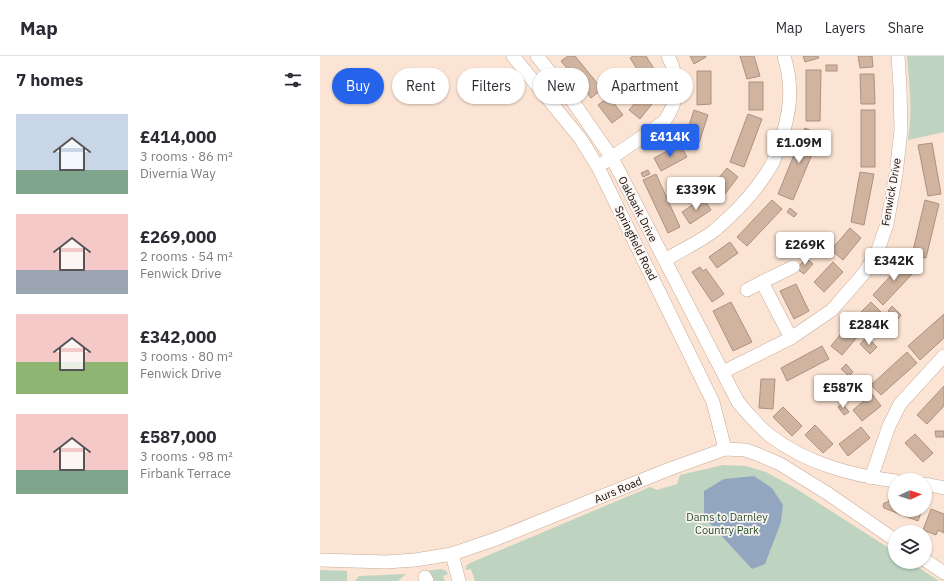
<!DOCTYPE html>
<html lang="en">
<head>
<meta charset="utf-8">
<style>
	:root { --surface:#fff; --page:#f7f7f7; --text:#2b2b33; --muted:#7c7c81; --line:#e1e1e2; --accent:#2563eb }
	body { margin:0; font-family:"IBM Plex Sans",sans-serif; background:var(--page); color:var(--text); height:100vh; display:flex; flex-direction:column; font-size:15px; white-space:nowrap }
	* { box-sizing:border-box; margin:0 }
	p { font-size:13px; color:var(--muted) }
	.icon { flex:none; width:22px; height:22px; fill:none; stroke:currentColor; stroke-width:2; stroke-linecap:round; stroke-linejoin:round }
	.map { position:relative; flex:1; overflow:hidden }
	.drawer { display:flex; flex-direction:column; background:var(--surface); width:320px }
	.drawer>* { flex:none }
	.guide { position:absolute; left:12px; top:12px; width:380px; height:36px; display:flex; gap:8px }
	.needle { width:26px; rotate:87deg }
	.fabs { position:absolute; left:568px; top:417px; display:grid; gap:8px }
	.fabs a { display:grid; place-items:center; width:44px; height:44px; border-radius:50%; background:var(--surface); box-shadow:0 1px 3px #0004; font-size:20px }
	.price { position:absolute; translate:-50% -34px; padding:0 9px; border-radius:4px; background:#fff; color:#222; font-size:13px; line-height:26px; filter:drop-shadow(0 1px 2px #0008) }
	.price::after { content:''; position:absolute; left:50%; top:24px; width:12px; height:9px; margin-left:-6px; background:inherit; clip-path:polygon(0 0,100% 0,50% 100%) }
	.price.current { background:var(--accent); color:#fff }
	ul { padding:0; list-style:none }
	li { display:flex; align-items:center; gap:12px; height:100px; padding:0 16px }
	li span { display:grid; place-items:center; flex:none; width:112px; height:80px; border-radius:0px; color:#555 }
	li>.icon { margin-inline-start:auto }
	span .icon { width:48px; height:48px; fill:#fffc; stroke-width:1 }
	li b { font-size:17px }
	h2 { display:flex; justify-content:space-between; align-items:center; height:48px; padding:0 16px; font-size:17px }
	.tag { padding:0 14px; border-radius:18px; background:var(--surface); box-shadow:0 1px 3px #0004; font-size:14px; line-height:36px }
	.tag.current { background:var(--accent); color:#fff }
	header { display:flex; align-items:center; gap:24px; box-sizing:border-box; height:56px; padding:0 20px; background:var(--surface); border-bottom:1px solid var(--line) }
	header strong { font-size:19px }
	nav { display:flex; gap:22px; margin-inline-start:auto; font-size:14px }
	main { display:flex; flex:1; min-height:0 }
	.map>svg:first-child { display:block }
	.green { fill:#bed3c0 }
	.water { fill:#92a6bf }
	.building { fill:#d0b4a0; stroke:#ac917e }
	.lines { fill:none; stroke-linecap:round; stroke-linejoin:round }
	.minor-casing { stroke:#c6aa96; stroke-width:14 }
	.minor { stroke:#fff; stroke-width:13 }
	.labels { text-anchor:middle; dominant-baseline:central; stroke-width:3.5; stroke-linejoin:round; paint-order:stroke }
	.street-label { font-size:11px; fill:#140a05; stroke:#fbf5f1 }
	.park-label { font-size:11px; fill:#244d2c; stroke:#fbf5f1 }
</style>
</head>
<body>
<header>
<strong>Map</strong>
<nav><a>Map</a><a>Layers</a><a>Share</a></nav>
</header>
<main>
<section class="drawer">
<h2>7 homes<svg class="icon" aria-label="filters" viewBox="0 0 24 24"><path d="M4 7h16M4 17h16"/><circle cx="9" cy="7" r="2"/><circle cx="15" cy="17" r="2"/></svg></h2>
<ul>
<li><span style="background:linear-gradient(#c9d6e8 70%,#7fa58c 0)"><svg class="icon" aria-label="home" viewBox="0 0 24 24"><path d="M3 11l9-7 9 7M6 9v11h12V9"/></svg></span><div><b>£414,000</b><p>3 rooms · 86 m²</p><p>Divernia Way</p></div></li>
<li><span style="background:linear-gradient(#f6c9c9 70%,#9aa5b1 0)"><svg class="icon" aria-label="home" viewBox="0 0 24 24"><path d="M3 11l9-7 9 7M6 9v11h12V9"/></svg></span><div><b>£269,000</b><p>2 rooms · 54 m²</p><p>Fenwick Drive</p></div></li>
<li><span style="background:linear-gradient(#f6c9c9 60%,#8fb573 0)"><svg class="icon" aria-label="home" viewBox="0 0 24 24"><path d="M3 11l9-7 9 7M6 9v11h12V9"/></svg></span><div><b>£342,000</b><p>3 rooms · 80 m²</p><p>Fenwick Drive</p></div></li>
<li><span style="background:linear-gradient(#f6c9c9 70%,#7fa58c 0)"><svg class="icon" aria-label="home" viewBox="0 0 24 24"><path d="M3 11l9-7 9 7M6 9v11h12V9"/></svg></span><div><b>£587,000</b><p>3 rooms · 98 m²</p><p>Firbank Terrace</p></div></li>
</ul>
</section>
<div class="map">
<svg width="624" height="525" viewBox="0 0 624 525">
	<rect width="100%" height="100%" fill="#fce4d4"/>
	<g class="green">
		<path d="M 587,0 L 624,0 L 624,76 L 588,84 C 593,56 589,28 587,0 Z"/>
		<polygon points="403,409 426,410 446,416 475,432 575,496 575,506 590,506 619,525 155,525 151,513 146,514 146,510 150,507 330,431 337,434 357,428 360,419"/>
		<polygon points="121,513 126,515 128,518 123,520 125,525 113,525 107,515"/>
		<polygon points="0,514 27,515 27,525 0,525"/>
		<polygon points="86,518 78,525 35,525 39,520"/>
	</g>
	<polygon class="water" points="434,420 452,432 463,449 461,466 445,508 432,513 384,461 384,435 404,423"/>
	<g class="building">
		<polygon points="248,0 255,0 282,33 271,42 241,5"/>
		<polygon points="313,0 326,0 336,16 324,24 310,2"/>
		<polygon points="370,0 386,0 386,1 374,8"/>
		<polygon points="420,0 434,0 440,20 427,23"/>
		<polygon points="483,0 498,0 499,2 485,6"/>
		<polygon points="538,0 552,0 553,11 540,12"/>
		<rect x="506" y="9" width="11" height="6"/>
		<polygon points="486,14 501,14 500,65 486,65"/>
		<polygon points="377,15 391,15 391,48 377,49"/>
		<polygon points="540,18 554,18 555,48 541,48"/>
		<rect x="429" y="26" width="14" height="28"/>
		<polygon points="326,34 336,43 320,63 309,54"/>
		<polygon points="289,41 303,59 292,67 278,49"/>
		<polygon points="374,54 388,59 379,87 365,82"/>
		<rect x="541" y="54" width="14" height="57"/>
		<polygon points="428,58 442,63 424,111 410,106"/>
		<polygon points="485,72 500,79 473,144 458,138"/>
		<polygon points="612,87 621,138 608,140 598,89"/>
		<polygon points="360,88 367,101 341,115 334,102"/>
		<polygon points="407,112 418,121 401,143 389,134"/>
		<polygon points="328,114 330,118 323,121 321,117"/>
		<polygon points="540,116 554,118 544,169 531,166"/>
		<polygon points="336,118 360,171 348,177 323,124"/>
		<polygon points="383,142 391,154 370,168 362,156"/>
		<polygon points="452,144 462,153 427,190 417,181"/>
		<polygon points="605,144 619,148 606,202 592,199"/>
		<polygon points="470,152 477,158 474,161 467,156"/>
		<polygon points="530,172 541,182 523,204 511,194"/>
		<polygon points="474,176 487,186 475,200 463,189"/>
		<polygon points="410,186 418,197 397,212 389,201"/>
		<polygon points="486,202 493,208 484,218 477,213"/>
		<polygon points="585,204 596,214 563,249 553,239"/>
		<polygon points="513,206 523,216 504,236 494,226"/>
		<polygon points="380,211 383,215 386,213 404,238 392,246 372,216"/>
		<polygon points="476,228 489,255 474,263 460,235"/>
		<polygon points="411,246 432,286 413,295 393,255"/>
		<polygon points="551,246 561,256 543,274 533,264"/>
		<polygon points="572,250 581,259 577,264 568,255"/>
		<polygon points="624,258 624,282 600,304 588,290"/>
		<polygon points="528,269 539,279 522,299 511,290"/>
		<polygon points="545,283 548,286 550,284 557,291 550,298 540,288"/>
		<polygon points="502,290 509,303 467,325 461,312"/>
		<polygon points="587,296 597,307 561,339 551,329"/>
		<polygon points="526,308 533,316 529,320 521,313"/>
		<polygon points="441,323 455,323 453,353 439,352"/>
		<polygon points="624,330 624,350 607,368 597,359"/>
		<polygon points="504,334 507,340 500,344 497,338"/>
		<polygon points="552,338 561,350 542,365 533,354"/>
		<polygon points="522,347 529,356 524,359 518,351"/>
		<polygon points="463,351 482,370 472,380 453,361"/>
		<polygon points="495,369 513,388 503,397 485,379"/>
		<polygon points="541,371 550,382 528,400 519,388"/>
		<polygon points="615,375 624,375 624,381 616,381"/>
		<polygon points="595,378 613,397 603,406 585,387"/>
		<polygon points="575,440 575,454 602,454 598,465 564,452 563,450 564,447 568,446 570,441 574,442"/>
		<polygon points="611,453 624,458 624,477 618,474 616,479 603,474"/>
	</g>
	<g class="lines">
		<g class="minor-casing">
			<g id="minor">
				<polyline points="193,0 260,82 278,111 393,346 405,393"/>
				<path d="M 217,0 L 249,40 L 292,102 L 418,346 C 428,358 439,371 452,381 C 488,408 531,419 575,425"/>
				<path d="M 285,106 L 344,66 C 359,45 360,23 348,0"/>
				<path d="M 345,204 C 361,194 380,186 395,174 C 416,156 437,134 451,110 C 455,104 456,96 459,90 C 470,59 474,32 464,0"/>
				<polyline points="427,234 442,226"/>
				<polyline points="471,282 442,226 473,211"/>
				<polyline points="403,316 471,282 512,254 545,216 558,194 567,168 576,118 581,74 580,32 578,0"/>
				<polyline points="551,422 569,370 580,348 624,300"/>
				<polyline points="605,428 624,432"/>
				<polyline points="132,498 139,525"/>
				<polyline points="0,504 66,506 95,504 132,498 176,483 347,414 405,393 425,394 437,398 460,408 507,437 575,484"/>
				<polyline points="605,504 624,517"/>
				<polyline points="105,521 107,525"/>
			</g>
		</g>
		<use href="#minor" class="minor"/>
	</g>
	<g class="labels">
		<g class="street-label">
			<text transform="translate(571 136) rotate(-80)">Fenwick Drive</text>
			<text transform="translate(318 153) rotate(63)">Oakbank Drive</text>
			<text transform="translate(316 187) rotate(64)">Springfield Road</text>
			<text transform="translate(298 434) rotate(-23)">Aurs Road</text>
		</g>
		<g class="park-label">
			<text x="407" y="461">Dams to Darnley<tspan x="407" dy="13">Country Park</tspan></text>
		</g>
	</g>
</svg>
<div class="fabs">
<a><svg class="needle" viewBox="-14 -14 28 28"><path d="M0-13l5 13h-10z" fill="#e53935"/><path d="M0 13l5-13h-10z" fill="#7c7c81"/></svg></a>
<a><svg class="icon" aria-label="layers" viewBox="0 0 24 24"><path d="M12 4l9 5-9 5-9-5zM3 14l9 5 9-5"/></svg></a>
</div>
<b class="price current" style="left:350px;top:102px">£414K</b>
<b class="price" style="left:479px;top:108px">£1.09M</b>
<b class="price" style="left:376px;top:155px">£339K</b>
<b class="price" style="left:485px;top:210px">£269K</b>
<b class="price" style="left:574px;top:226px">£342K</b>
<b class="price" style="left:549px;top:290px">£284K</b>
<b class="price" style="left:523px;top:353px">£587K</b>
<div class="guide">
<a class="tag current">Buy</a>
<a class="tag">Rent</a>
<a class="tag">Filters</a>
<a class="tag">New</a>
<a class="tag">Apartment</a>
</div>
</div>
</main>
</body>
</html>
